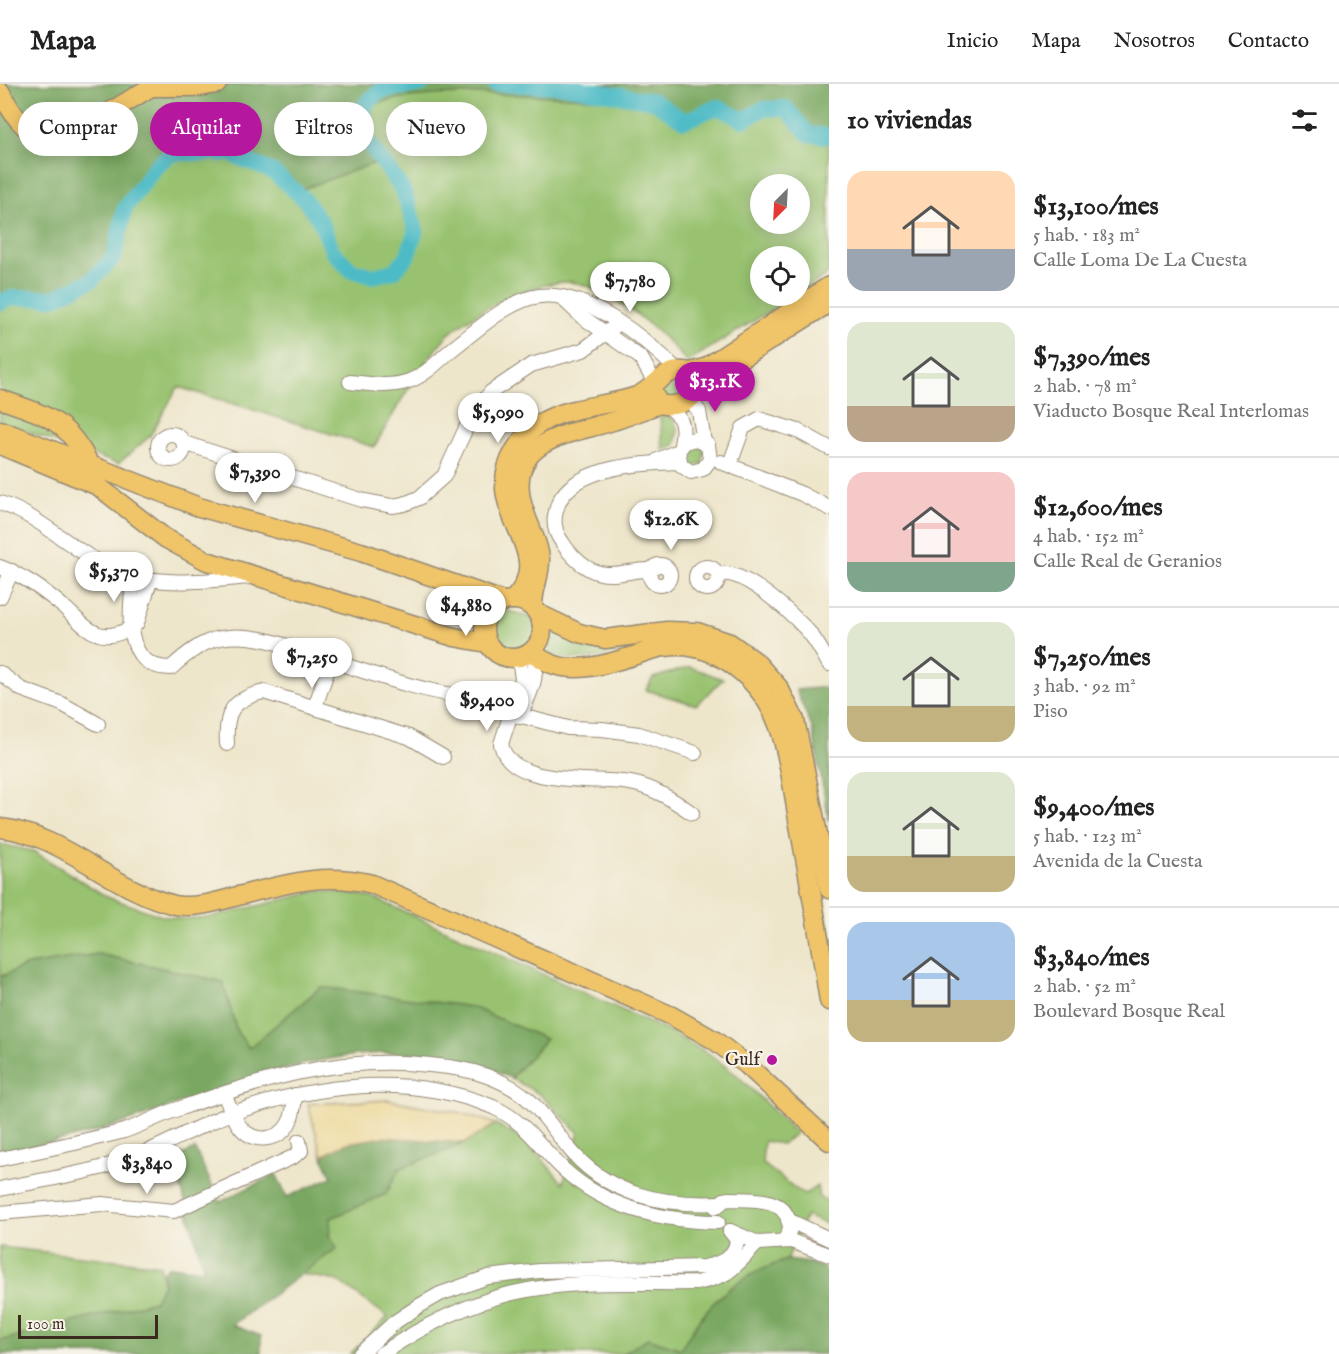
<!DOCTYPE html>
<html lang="es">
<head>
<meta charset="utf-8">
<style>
	:root { --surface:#fff; --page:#f6f6f6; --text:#222; --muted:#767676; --line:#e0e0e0; --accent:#b5179e }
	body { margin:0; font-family:"IM FELL English",serif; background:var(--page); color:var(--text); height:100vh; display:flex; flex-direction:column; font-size:22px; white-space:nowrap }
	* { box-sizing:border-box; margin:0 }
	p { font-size:20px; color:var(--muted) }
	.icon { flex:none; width:33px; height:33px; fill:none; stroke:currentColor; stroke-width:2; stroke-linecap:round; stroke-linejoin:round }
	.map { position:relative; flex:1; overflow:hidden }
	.drawer { display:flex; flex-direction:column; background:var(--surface); width:510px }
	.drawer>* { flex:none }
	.hud { position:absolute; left:18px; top:18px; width:570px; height:54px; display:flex; gap:12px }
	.needle { width:39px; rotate:204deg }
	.buttons { position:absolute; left:750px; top:90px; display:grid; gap:12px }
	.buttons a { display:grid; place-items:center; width:60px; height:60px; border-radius:50%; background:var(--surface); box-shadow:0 3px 15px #0003; font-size:30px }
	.scale { position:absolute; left:18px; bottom:15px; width:140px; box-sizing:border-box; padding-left:6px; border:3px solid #3b2a1e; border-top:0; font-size:16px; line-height:21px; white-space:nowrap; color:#3b2a1e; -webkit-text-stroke:4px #f7f3e8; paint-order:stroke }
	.price { position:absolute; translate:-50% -51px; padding:0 14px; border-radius:21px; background:#fff; color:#222; font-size:20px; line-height:39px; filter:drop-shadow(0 2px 3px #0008) }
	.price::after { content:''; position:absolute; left:50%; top:36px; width:18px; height:14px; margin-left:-9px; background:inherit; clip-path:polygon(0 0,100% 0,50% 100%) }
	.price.selected { background:var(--accent); color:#fff }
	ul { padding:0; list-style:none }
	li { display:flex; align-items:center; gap:18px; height:150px; padding:0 18px }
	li+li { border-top:2px solid var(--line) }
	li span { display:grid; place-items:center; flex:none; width:168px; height:120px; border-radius:18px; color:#555 }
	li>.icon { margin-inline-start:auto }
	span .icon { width:72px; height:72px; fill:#fffc; stroke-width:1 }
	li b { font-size:26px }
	h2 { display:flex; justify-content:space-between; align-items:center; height:72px; padding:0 18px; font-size:26px }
	.pill { padding:0 21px; border-radius:27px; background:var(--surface); box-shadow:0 3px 15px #0003; font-size:21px; line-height:54px }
	.pill.selected { background:var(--accent); color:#fff }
	header { display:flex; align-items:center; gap:36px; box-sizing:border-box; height:84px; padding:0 30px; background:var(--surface); border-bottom:2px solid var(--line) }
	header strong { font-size:28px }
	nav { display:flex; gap:33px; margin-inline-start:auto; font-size:21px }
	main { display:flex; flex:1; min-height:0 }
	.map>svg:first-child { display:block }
	.green { fill:#98c26f; stroke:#6a7646; stroke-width:1.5; fill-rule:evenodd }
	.forest { fill:#7aa862; stroke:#5a6940; stroke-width:1.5 }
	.sand { fill:#eeda9e; stroke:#94825e; stroke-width:1.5 }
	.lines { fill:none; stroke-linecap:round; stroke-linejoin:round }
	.river { stroke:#4dbbc6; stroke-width:16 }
	.minor-casing { stroke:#948874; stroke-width:16 }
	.major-casing { stroke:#948874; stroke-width:21 }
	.minor { stroke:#fff; stroke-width:14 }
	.major { stroke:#f0c469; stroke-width:18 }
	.poi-dot { fill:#b5179e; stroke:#f7f3e8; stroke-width:2 }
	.labels { text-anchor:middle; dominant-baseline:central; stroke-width:4.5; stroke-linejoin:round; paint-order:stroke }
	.poi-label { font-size:18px; fill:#3b2a1e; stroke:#f7f3e8; text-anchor:end }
</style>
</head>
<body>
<header>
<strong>Mapa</strong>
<nav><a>Inicio</a><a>Mapa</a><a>Nosotros</a><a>Contacto</a></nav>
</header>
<main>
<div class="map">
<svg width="829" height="1270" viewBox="0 0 829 1270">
	<rect width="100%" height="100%" fill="#f7f3e8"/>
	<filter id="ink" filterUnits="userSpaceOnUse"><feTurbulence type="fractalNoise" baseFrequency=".0167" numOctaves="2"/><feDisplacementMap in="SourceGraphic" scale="12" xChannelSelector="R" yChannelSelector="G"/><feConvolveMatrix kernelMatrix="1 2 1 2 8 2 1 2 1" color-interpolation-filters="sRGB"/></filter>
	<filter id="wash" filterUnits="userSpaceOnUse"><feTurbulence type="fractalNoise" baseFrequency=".008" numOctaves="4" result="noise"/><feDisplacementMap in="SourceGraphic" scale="24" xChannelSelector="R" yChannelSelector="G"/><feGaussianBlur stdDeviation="1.35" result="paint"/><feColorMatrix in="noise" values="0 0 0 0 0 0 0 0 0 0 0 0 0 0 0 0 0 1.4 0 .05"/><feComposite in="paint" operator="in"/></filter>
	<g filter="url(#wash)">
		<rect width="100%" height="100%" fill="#eee6cb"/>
		<g class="green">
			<path d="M 433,4 L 564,7 L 652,22 L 683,43 L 717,29 L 743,42 L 764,30 L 784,29 L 806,55 L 829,57 L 829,189 L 800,208 L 800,172 L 760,172 L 760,212 L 794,212 L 687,278 C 661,247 620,212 581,200 C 547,189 467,229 444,255 C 416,287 396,326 374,363 L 178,303 L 150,352 L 118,380 L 0,338 L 0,225 L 11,220 L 55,220 L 126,145 L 130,126 L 160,86 L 174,75 L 229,75 L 271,92 L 292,109 L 386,74 C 375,58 355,26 381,13 C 392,7 420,6 433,4 ZM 760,100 L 800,100 L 800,140 L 760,140 Z"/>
			<polygon points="688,293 689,305 672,317 659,308 665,298"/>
			<polygon points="664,331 673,335 678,346 675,361 663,366 660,334"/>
			<polygon points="690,359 705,364 702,381 687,381 682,367"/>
			<path d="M 509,527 L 529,533 L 537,540 C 545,570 507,567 492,553 L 491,536 L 498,528 Z"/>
			<path d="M 555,547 C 583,557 607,563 637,557 C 647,555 658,552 668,551 C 731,549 774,593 792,650 L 829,848 L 829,870 L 788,651 C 772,597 729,551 669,555 C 659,556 647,561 638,564 C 605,574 581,579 548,571 Z"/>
			<polygon points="690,583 723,595 696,621 646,606 653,594"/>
			<path d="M 0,760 L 33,767 L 107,813 L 162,832 L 184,835 L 212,833 L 318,807 L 358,810 L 379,816 L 668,947 L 708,969 L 738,992 L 796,1049 L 782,1060 L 764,1057 L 762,1079 L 804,1111 L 817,1102 L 819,1114 L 829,1117 L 829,1141 L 806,1132 L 787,1176 C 736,1193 706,1218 681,1265 L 648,1254 L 622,1270 L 350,1270 L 388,1233 L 338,1197 L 301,1190 L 337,1164 L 329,1152 L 331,1134 L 386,1110 L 399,1085 L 465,1059 L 496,1040 L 528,1059 L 563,1099 L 579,1049 L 539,1010 L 511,994 L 546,955 L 472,923 L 321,903 L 249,964 L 237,948 L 223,898 L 98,870 L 28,881 L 0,893 Z"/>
			<polygon points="0,1163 160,1181 163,1200 155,1217 0,1257"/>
		</g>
		<g class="forest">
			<path d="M 0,0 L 829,0 L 829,57 L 806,55 L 783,29 L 764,30 L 743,42 L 716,29 L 683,44 C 673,37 661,24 649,21 C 611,12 384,0 370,25 C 363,44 376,60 386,75 L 291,109 L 271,92 L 229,75 L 174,75 L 160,86 L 130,126 L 119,176 L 95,200 L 55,220 L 11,220 L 0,225 Z"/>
			<polygon points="829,603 829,737 812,644 796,606"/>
			<path d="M 98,870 L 223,898 L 237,948 L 249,964 L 321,903 L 472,923 L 546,955 L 511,994 C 369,929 233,1006 98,1047 C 66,1056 32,1062 0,1069 L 0,893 L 28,881 Z"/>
			<polygon points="384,1053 465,1059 399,1085 386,1110 331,1134 329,1152 337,1164 232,1241 261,1252 261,1270 0,1270 0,1257 155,1217 163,1200 163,1188 169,1182 204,1186 182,1106 169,1077 195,1065 220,1118 276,1090 287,1113 332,1093 322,1072 347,1059"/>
			<path d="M 787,1176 L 810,1179 L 829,1186 L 829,1270 L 622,1270 L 648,1254 L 681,1265 C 708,1217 734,1193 787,1176 Z"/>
		</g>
		<polygon class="sand" points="389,1016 462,1029 496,1040 465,1059 384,1053 347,1059 322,1072 308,1020"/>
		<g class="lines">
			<g class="river">
				<polyline points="495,0 564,2 654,17 684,37 717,23 743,36 763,25 786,24 808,50 829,52"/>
				<polyline points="0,219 10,214 54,214 92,196 114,173 125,124 156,82 172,69 230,70 273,88 304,115 320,137 333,168 351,186 373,192 394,187 407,173 416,146 403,106 366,55 363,39 365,21 379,7 422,0"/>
			</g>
		</g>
	</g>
	<g filter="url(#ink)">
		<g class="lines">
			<g class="minor-casing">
				<g id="minor">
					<polyline points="562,214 581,232 641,274 655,299"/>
					<path d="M 350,298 C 370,300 389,304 409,297 C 429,290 443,271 460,259 C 482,242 510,216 539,212 C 586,206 645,254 677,286"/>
					<polyline points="689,315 699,327 704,358"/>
					<path d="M 669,323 C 684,334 684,344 681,361"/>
					<circle cx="171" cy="363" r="13"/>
					<polyline points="184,359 361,416 392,422 404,420 419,414 444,392 472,331 491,308 531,281 583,266 618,240"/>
					<polyline points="658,376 678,367 685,358 694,355 708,361 710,376 703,385 691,388 681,381 678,367"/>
					<polyline points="721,378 802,410 829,424"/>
					<polyline points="730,380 743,344 759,335 798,347 829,364"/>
					<path d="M 0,419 C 42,433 71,466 110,484 C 154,504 203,497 250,493"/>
					<circle cx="660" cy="491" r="10"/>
					<circle cx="707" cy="494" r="11"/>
					<path d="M 0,483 C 25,492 46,508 66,525 C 75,533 87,547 99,550 C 111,554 129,547 137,539 L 150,497"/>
					<path d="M 650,486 C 634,485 616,493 600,489 C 585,486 570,471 562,458 C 555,449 553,438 556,427 C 565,382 643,379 679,378"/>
					<path d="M 718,491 C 741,482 791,529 806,545 C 816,555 822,568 829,580"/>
					<path d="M 134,493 C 129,526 122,585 171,584 C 185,571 202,557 221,554 C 257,547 296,566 329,576 C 373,590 420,607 466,613"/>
					<polyline points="0,513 12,487"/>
					<path d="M 519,574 L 522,595 L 501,660 C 510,704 595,693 630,699 C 653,703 673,716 692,729"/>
					<polyline points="0,589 21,605 62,620 98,640"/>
					<polyline points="315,623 331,576"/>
					<polyline points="510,629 568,644 602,645 639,650 695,669"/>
					<path d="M 520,633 C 528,612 543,589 530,569"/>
					<path d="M 227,660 C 225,629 231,615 264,608 L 409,653 L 443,673"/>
					<path d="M 224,1010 C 230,1022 234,1038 244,1047 C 258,1060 281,1055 289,1039 C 294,1030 294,1020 295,1011"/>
					<path d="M 0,1075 C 41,1066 83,1058 124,1047 C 142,1041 160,1031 178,1025 C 263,995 338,971 430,981 C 450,983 468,985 487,992 C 531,1008 540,1028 567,1062 C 606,1111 661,1122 721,1119"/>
					<path d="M 0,1105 C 45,1095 94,1089 137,1072 C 167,1060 196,1043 227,1031 C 312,1001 407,988 493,1023 C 522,1036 536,1057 557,1079 C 600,1123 660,1137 718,1138"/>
					<path d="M 716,1123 L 724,1116 L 730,1115 C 751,1116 783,1112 789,1138 C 791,1146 789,1151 784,1156"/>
					<polyline points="0,1129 102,1120 174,1127 293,1073 301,1067 299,1057"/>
					<polyline points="788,1136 829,1155"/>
					<polyline points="730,1147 758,1159 791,1157 829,1171"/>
					<path d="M 360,1270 L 395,1238 L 419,1222 L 440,1210 L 488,1193 L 539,1187 L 704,1183 C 720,1180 735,1174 737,1156 L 730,1147"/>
					<path d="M 381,1270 C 421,1243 466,1220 513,1209 C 572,1195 636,1200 696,1199 C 733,1192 733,1183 758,1159"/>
				</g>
			</g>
			<g class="major-casing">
				<g id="major">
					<path d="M 0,7 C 15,36 31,59 67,54 L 151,3 L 200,3 L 217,0"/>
					<polyline points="742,274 829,219"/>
					<polyline points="690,288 705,284 829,202"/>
					<path d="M 0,315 C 45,331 67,335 90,381"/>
					<polyline points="0,346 199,423 361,468 503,517"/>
					<polyline points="0,361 98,402 165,454 207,477 454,553 487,559"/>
					<circle cx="513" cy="545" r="29"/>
					<path d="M 513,516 C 561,466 477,428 515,366 C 523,353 534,342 548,335 C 575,322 608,322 637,312 C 657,303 665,281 690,288 L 698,298 C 697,318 676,324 659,320 L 651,305"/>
					<path d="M 533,524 C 532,507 541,491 540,474 C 537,450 522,432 520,408 C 514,357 567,350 603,340 C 622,335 641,327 659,320"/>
					<polyline points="537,529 579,549 605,555 667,547 697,548 730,559 755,577 779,604 795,636 829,805"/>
					<path d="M 532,567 C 557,593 595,584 626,574 C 639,571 652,564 665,563 C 717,555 763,598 779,643 C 790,675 793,709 799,741 C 810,800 820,858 829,917"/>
					<path d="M 0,744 C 64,750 113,807 175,821 C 195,825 219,817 238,812 C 285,800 323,788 372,800 L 672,932 L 714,956 L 747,981 L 829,1057"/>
				</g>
			</g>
			<use href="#minor" class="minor"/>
			<use href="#major" class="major"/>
		</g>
	</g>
	<circle class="poi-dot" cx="772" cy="976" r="6"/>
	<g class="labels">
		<g class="poi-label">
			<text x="760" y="976">Gulf</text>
		</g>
	</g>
</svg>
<div class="buttons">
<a><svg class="needle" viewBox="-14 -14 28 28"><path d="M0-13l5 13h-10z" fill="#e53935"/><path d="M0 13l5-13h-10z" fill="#767676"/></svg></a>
<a><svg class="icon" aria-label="locate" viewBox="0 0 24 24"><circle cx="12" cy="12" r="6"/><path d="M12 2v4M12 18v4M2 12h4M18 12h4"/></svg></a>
</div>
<div class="scale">100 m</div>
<b class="price" style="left:630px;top:229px">$7,780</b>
<b class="price selected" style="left:715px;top:329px">$13.1K</b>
<b class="price" style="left:498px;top:360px">$5,090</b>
<b class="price" style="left:255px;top:420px">$7,390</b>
<b class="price" style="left:671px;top:467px">$12.6K</b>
<b class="price" style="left:114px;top:519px">$5,370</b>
<b class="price" style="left:466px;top:553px">$4,880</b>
<b class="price" style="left:312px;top:605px">$7,250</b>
<b class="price" style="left:487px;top:648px">$9,400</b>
<b class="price" style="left:147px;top:1111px">$3,840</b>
<div class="hud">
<a class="pill">Comprar</a>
<a class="pill selected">Alquilar</a>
<a class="pill">Filtros</a>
<a class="pill">Nuevo</a>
</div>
</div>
<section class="drawer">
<h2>10 viviendas<svg class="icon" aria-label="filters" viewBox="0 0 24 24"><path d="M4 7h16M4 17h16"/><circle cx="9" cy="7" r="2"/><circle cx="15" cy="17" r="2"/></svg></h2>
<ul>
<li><span style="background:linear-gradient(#ffd9b3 65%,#9aa5b1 0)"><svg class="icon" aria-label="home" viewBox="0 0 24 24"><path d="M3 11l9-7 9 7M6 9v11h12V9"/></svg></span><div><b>$13,100/mes</b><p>5 hab. · 183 m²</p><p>Calle Loma De La Cuesta</p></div></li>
<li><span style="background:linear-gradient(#dfe7d0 70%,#b9a48a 0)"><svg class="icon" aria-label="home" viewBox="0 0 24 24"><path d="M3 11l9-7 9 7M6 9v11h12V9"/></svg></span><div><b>$7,390/mes</b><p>2 hab. · 78 m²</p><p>Viaducto Bosque Real Interlomas</p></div></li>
<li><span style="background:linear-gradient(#f6c9c9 75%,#7fa58c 0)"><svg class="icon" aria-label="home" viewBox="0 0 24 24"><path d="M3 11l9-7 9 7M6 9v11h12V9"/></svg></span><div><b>$12,600/mes</b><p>4 hab. · 152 m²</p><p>Calle Real de Geranios</p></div></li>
<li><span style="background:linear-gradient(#dfe7d0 70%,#c2b280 0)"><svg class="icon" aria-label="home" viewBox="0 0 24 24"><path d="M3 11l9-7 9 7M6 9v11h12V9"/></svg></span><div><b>$7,250/mes</b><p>3 hab. · 92 m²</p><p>Piso</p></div></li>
<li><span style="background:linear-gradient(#dfe7d0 70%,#c2b280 0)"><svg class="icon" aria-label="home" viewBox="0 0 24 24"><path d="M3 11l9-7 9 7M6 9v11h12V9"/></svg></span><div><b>$9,400/mes</b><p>5 hab. · 123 m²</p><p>Avenida de la Cuesta</p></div></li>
<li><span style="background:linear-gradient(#a9c7e8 65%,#c2b280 0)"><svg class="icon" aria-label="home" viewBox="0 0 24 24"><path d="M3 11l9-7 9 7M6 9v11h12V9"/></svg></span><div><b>$3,840/mes</b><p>2 hab. · 52 m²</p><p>Boulevard Bosque Real</p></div></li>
</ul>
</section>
</main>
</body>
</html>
